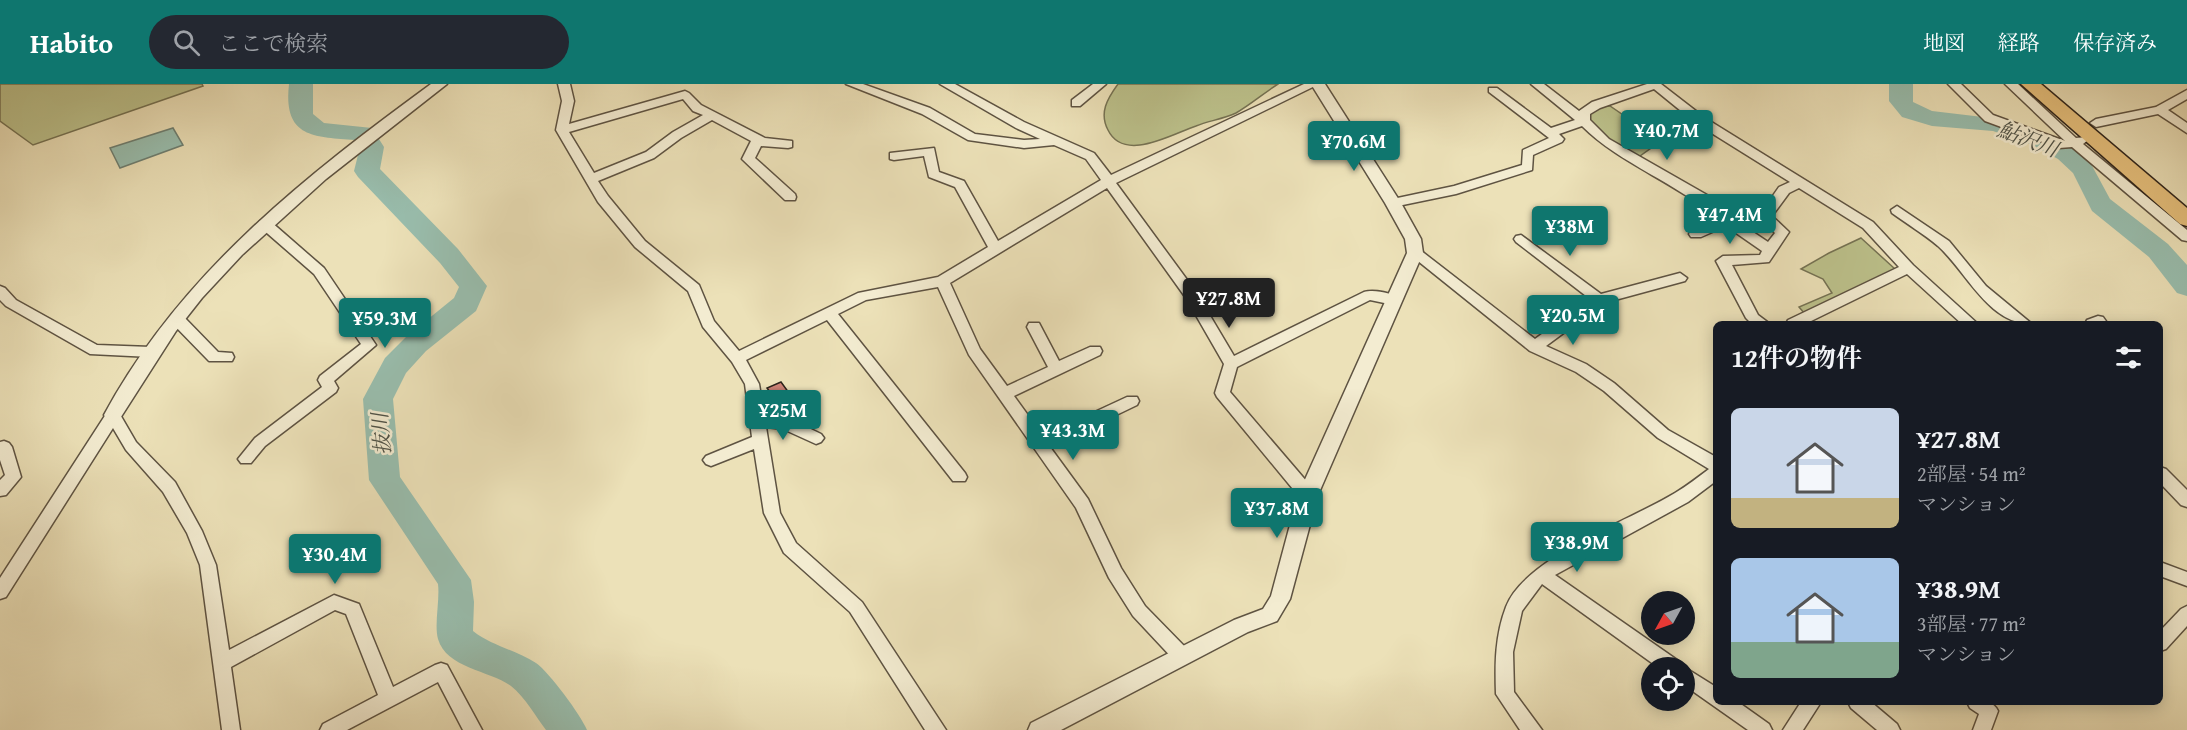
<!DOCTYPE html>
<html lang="ja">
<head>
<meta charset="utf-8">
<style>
	:root { --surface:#171b24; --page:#242831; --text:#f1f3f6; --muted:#9ea1a6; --accent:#0f766e }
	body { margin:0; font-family:"Gentium Book Plus","Noto Serif JP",serif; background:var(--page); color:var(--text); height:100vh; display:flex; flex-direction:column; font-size:22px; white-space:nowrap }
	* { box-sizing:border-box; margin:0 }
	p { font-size:20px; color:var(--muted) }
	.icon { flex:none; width:33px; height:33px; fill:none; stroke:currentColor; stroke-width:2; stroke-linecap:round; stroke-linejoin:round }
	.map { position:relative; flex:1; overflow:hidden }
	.sheet { position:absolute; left:1713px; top:237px; width:450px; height:384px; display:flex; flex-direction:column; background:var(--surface); border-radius:9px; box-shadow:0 3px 15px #0003 }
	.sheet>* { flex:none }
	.needle { width:39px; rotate:230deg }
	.fabs { position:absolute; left:1641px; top:507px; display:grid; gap:12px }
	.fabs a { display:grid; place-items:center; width:54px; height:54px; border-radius:50%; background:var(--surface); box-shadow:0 3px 15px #0003; font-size:30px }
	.price { position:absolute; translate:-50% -51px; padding:0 14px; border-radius:6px; background:var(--accent); color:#fff; font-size:20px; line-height:39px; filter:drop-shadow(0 2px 3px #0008) }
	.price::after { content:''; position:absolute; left:50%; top:36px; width:18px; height:14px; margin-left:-9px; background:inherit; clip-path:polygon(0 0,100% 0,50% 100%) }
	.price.on { background:#222; color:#fff }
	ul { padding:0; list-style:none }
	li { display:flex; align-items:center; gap:18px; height:150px; padding:0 18px }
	li span { display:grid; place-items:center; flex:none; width:168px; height:120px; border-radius:9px; color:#555 }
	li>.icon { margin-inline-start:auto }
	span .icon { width:72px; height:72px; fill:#fffc; stroke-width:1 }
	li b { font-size:26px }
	h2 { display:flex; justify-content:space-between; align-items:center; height:72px; padding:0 18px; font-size:26px }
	header { display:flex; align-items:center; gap:36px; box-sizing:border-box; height:84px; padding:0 30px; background:var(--accent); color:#fff }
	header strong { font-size:28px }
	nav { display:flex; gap:33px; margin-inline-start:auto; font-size:21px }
	.search { width:420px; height:54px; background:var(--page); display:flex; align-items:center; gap:15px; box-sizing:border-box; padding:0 21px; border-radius:33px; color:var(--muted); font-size:22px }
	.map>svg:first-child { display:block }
	.green { fill:#bcc18b; stroke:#757253; stroke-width:1.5 }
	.water { fill:#99beae; stroke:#6e8073; stroke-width:1.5 }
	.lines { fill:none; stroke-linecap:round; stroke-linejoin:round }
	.river { fill:#99beae; fill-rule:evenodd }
	.building { fill:#ce8376; stroke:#2e241b; stroke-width:1.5 }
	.minor-casing { stroke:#5e5342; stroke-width:3 }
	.tertiary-casing { stroke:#5e5342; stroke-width:3 }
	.trunk-casing { stroke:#2e241b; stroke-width:3 }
	.minor { fill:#f3ecd1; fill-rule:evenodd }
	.tertiary { fill:#f3ecd1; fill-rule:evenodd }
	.trunk { fill:#e6c07c; fill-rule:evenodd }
	.labels { text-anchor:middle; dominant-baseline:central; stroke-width:5; stroke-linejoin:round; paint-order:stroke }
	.water-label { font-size:21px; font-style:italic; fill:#4e5247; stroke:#f3ecd1 }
</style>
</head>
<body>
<header>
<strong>Habito</strong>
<div class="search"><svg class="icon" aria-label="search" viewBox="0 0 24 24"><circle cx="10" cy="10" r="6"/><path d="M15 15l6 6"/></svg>ここで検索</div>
<nav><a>地図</a><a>経路</a><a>保存済み</a></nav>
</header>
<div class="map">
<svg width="2187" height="646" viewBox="0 0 2187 646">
	<rect width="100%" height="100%" fill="#ece1b8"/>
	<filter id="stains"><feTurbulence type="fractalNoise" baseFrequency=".00333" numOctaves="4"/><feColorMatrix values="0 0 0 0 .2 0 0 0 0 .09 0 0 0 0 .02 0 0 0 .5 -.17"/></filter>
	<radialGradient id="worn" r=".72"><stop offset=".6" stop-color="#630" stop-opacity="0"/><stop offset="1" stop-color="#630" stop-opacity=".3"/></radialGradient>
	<g class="green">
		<polygon points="0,0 202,0 203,2 33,61 0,37"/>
		<path d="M 1118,0 L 1278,0 C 1264,9 1250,21 1236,29 C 1223,35 1208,37 1196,42 C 1172,50 1124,79 1108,46 C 1099,29 1107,15 1118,0 Z"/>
		<polygon points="1600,22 1610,22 1661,57 1637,74 1605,55 1584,29"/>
		<polygon points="1861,154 1895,185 1805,230 1799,223 1832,209 1823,195 1801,185 1829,169"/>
	</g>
	<polygon class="water" points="173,44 183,61 120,84 110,64"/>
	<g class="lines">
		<g class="river">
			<path d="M 289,0 L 313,0 L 313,30 L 324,39 L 372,44 L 384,63 L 380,85 L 458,165 L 487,202 L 476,227 L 426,267 L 406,289 L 393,315 L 400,393 L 471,496 L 474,518 L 473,547 C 492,562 516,566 536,579 C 549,588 581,631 587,646 L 546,646 C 536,633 525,613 511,602 C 491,587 446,584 438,555 C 434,541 440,516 438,500 L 369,396 L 363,315 L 385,274 L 406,253 L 454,214 L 459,203 L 440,179 L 358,93 L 354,87 L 360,63 L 355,56 C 312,53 283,53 289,0 Z"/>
			<polygon points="1889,0 1913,0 1913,18 1932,27 2008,36 2066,59 2090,78 2110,115 2168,160 2187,181 2187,212 2177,209 2149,173 2092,127 2073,89 2058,75 2030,60 1993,47 1932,42 1902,33 1889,17"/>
		</g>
	</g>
	<polygon class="building" points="781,298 789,309 776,316 767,304"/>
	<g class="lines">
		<g class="minor-casing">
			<g id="minor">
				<path d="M 558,0 L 570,0 L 574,17 L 569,40 L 685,7 L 689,9 L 701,21 L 765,54 L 792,57 L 792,63 L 788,64 L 761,62 L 755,74 L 795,110 L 796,113 L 795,116 L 785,116 L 742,75 L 751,57 L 712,36 L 681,54 L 654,74 L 598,97 L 608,112 L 645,157 L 699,201 L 714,237 L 739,267 L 858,209 L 938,193 L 988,163 L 955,103 L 929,93 L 924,72 L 894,76 L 890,75 L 890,69 L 934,64 L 939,88 L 964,97 L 998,157 L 1101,96 L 1086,75 L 1054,61 L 1024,64 L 968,56 L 922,30 L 846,0 L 863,0 L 930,24 L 975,50 L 1024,56 L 1040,55 L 1016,44 L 940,0 L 955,0 L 1024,38 L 1094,69 L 1111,91 L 1304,0 L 1319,0 L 1116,99 L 1196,208 L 1234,272 L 1364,208 C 1374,205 1394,209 1401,216 L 1394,221 L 1370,216 L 1237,283 L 1230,308 L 1314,406 L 1316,411 L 1314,416 L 1308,417 L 1302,416 L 1217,313 L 1215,309 L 1224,280 L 1186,214 L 1107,104 L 950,199 L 980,265 L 1007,302 L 1048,283 L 1027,243 L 1029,239 L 1039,239 L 1059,277 L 1090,263 L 1100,263 L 1102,267 L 1100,271 L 1014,312 L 1043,352 L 1127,313 L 1137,313 L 1139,317 L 1137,321 L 1050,363 L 1088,415 L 1121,484 L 1145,522 L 1188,566 L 1191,572 L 1188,578 L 1182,580 L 1176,578 L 1133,532 L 1109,494 L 1076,424 L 969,271 L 938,203 L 866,216 L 838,230 L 965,389 L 967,393 L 965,397 L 953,397 L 827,236 L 746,276 L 759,300 L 764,331 L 790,335 L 821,350 L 824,354 L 821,358 L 816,360 L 783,345 L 766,343 L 780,429 L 796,459 L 862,518 L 946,646 L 925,646 L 850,528 L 784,469 L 764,429 L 754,365 L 711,382 L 706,380 L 703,376 L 706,372 L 752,353 L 745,300 L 732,278 L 703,243 L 688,207 L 635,163 L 598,118 L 556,46 L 562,17 ZM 683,15 L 693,27 L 703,31 L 673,48 L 646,68 L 594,89 L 569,48 Z"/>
				<polygon points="1093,0 1106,0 1080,22 1072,22 1072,16"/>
				<path d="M 1531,0 L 1544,0 L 1579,27 L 1592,18 L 1647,0 L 1661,0 L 1705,34 L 1873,138 L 1913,181 L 1978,240 L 1962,240 L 1907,190 L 1805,240 L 1786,240 L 1788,236 L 1899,183 L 1863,144 L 1799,104 L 1789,109 L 1772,132 L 1789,148 L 1769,178 L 1732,181 L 1758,231 L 1770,240 L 1752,240 L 1746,234 L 1716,177 L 1723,172 L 1760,171 L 1762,167 L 1726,142 L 1701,153 L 1691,153 L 1689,150 L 1691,147 L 1718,136 C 1677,98 1621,81 1582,42 L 1559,50 L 1564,55 L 1562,58 L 1533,71 L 1532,86 L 1456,110 L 1393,123 L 1388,122 L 1387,119 L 1388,116 L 1454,102 L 1522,81 L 1523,66 L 1549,54 L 1489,8 L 1489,4 L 1497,4 L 1551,44 L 1575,36 ZM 1654,5 L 1697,40 L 1790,98 L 1779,103 L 1758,133 L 1775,149 L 1768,158 L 1732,134 L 1707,111 L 1609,55 L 1590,36 L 1590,30 L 1600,24 Z"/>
				<polygon points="1948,0 1961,0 1993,31 2065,57 2005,0 2018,0 2076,54 2086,53 2088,56 2083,60 2187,146 2187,157 2182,156 2072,63 2059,64 1985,37"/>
				<polygon points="2187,6 2187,15 2168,26 2187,39 2187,49 2158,30 2096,43 2090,39 2096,35 2156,23"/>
				<path d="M 1897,122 L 1949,157 L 1986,202 L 2032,240 C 1988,240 1967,188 1938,162 C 1924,150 1907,140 1892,129 L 1891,126 Z"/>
				<polygon points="265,136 270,137 324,184 376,261 334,297 338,304 336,308 265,362 251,379 241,379 238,375 255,354 322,303 318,296 320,292 361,260 314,190 260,143 258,140 260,137"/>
				<path d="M 1521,151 L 1601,210 L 1680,189 L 1687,194 L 1685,197 L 1604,219 L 1546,262 L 1586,280 L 1614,299 L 1668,346 L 1716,373 L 1716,397 L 1688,418 L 1555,491 L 1680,578 L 1683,583 L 1684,583 L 1716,603 L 1716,618 L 1738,618 L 1769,640 L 1772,646 L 1748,646 L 1684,601 L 1684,584 L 1659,584 L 1542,500 L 1522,527 L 1513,568 L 1514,608 L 1542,646 L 1520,646 L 1496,610 C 1495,580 1495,552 1506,523 C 1524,474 1631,436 1675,409 C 1687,402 1698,393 1709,385 L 1658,354 L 1604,307 L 1576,288 L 1530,267 L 1408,169 L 1410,166 L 1420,166 L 1535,255 L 1590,215 L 1516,158 L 1514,155 L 1516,152 Z"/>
				<polygon points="0,202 5,204 16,216 97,261 151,263 158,268 151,273 90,270 6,222 0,216"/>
				<polygon points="177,230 182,231 218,268 232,269 234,273 232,277 209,277 172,239 170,235 172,231"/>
				<polygon points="2098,232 2103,233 2108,240 2085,240 2087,236"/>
				<polygon points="113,325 118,327 136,358 175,398 202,447 216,481 229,566 334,511 359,520 393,603 435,581 441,579 447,581 482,646 463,646 438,598 347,646 320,646 323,640 378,611 346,530 335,526 231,583 240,646 222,646 200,481 187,449 163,408 126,366 113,344 6,513 0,515 0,494 108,327"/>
				<polygon points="4,357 9,359 12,363 21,393 6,411 0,412 0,396 5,391 0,376 0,358"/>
				<polygon points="2160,383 2166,385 2187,406 2187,423 2181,421 2160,399"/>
				<polygon points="2160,478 2187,488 2187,502 2160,492"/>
				<polygon points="2187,522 2187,542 2166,565 2160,567 2160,547 2181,525"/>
				<polygon points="1801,618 1821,618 1803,646 1783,646"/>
				<polygon points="1848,618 1871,618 1897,640 1900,646 1877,646 1851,624"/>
				<path d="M 1967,618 C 1979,618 1992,614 1998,627 L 1991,646 L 1973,646 L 1979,630 L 1970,624 Z"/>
			</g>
		</g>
		<g class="tertiary-casing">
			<g id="tertiary">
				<path d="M 431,0 L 447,0 L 326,95 L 242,171 L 202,214 L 176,247 L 119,336 L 107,336 L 104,331 C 180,190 304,93 431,0 Z"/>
				<polygon points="1311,0 1325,0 1401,119 1421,155 1423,169 1318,411 1290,515 1277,537 1248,548 1061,646 1028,646 1031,639 1234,536 1263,525 1271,512 1298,411 1407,169 1405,155 1385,119"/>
			</g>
		</g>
		<g class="trunk-casing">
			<polygon id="trunk" points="2021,0 2041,0 2187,124 2187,142 2180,140"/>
		</g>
		<use href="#minor" class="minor"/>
		<use href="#tertiary" class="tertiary"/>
		<use href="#trunk" class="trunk"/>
	</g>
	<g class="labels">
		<g class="water-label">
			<text transform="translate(2028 55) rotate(21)">鮎沢川</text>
			<text transform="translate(381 350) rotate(-95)">抜川</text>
		</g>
	</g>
	<rect width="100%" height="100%" filter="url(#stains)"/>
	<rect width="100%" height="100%" fill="url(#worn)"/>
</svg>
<div class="fabs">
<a><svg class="needle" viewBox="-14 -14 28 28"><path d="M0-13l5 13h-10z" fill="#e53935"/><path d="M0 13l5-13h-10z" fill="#9ea1a6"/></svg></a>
<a><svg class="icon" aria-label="locate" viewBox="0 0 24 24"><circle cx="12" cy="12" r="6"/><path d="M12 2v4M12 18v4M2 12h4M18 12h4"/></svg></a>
</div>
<b class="price" style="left:1667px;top:77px">¥40.7M</b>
<b class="price" style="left:1354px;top:88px">¥70.6M</b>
<b class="price" style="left:1730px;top:161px">¥47.4M</b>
<b class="price" style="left:1570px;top:173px">¥38M</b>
<b class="price on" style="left:1229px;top:245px">¥27.8M</b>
<b class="price" style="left:1573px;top:262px">¥20.5M</b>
<b class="price" style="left:385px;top:265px">¥59.3M</b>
<b class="price" style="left:783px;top:357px">¥25M</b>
<b class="price" style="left:1073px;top:377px">¥43.3M</b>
<b class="price" style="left:1277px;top:455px">¥37.8M</b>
<b class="price" style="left:1577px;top:489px">¥38.9M</b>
<b class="price" style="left:335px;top:501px">¥30.4M</b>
<section class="sheet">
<h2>12件の物件<svg class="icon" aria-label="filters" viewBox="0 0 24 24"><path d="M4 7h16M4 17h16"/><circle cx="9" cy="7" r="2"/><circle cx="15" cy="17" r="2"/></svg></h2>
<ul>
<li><span style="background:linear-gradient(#c9d6e8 75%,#c2b280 0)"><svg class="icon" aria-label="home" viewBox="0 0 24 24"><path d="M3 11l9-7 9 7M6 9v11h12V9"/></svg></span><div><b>¥27.8M</b><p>2部屋 · 54 m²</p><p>マンション</p></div></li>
<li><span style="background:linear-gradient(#a9c7e8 70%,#7fa58c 0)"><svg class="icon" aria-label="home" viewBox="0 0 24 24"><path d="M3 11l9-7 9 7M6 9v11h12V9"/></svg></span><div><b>¥38.9M</b><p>3部屋 · 77 m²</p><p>マンション</p></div></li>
</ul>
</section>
</div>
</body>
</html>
